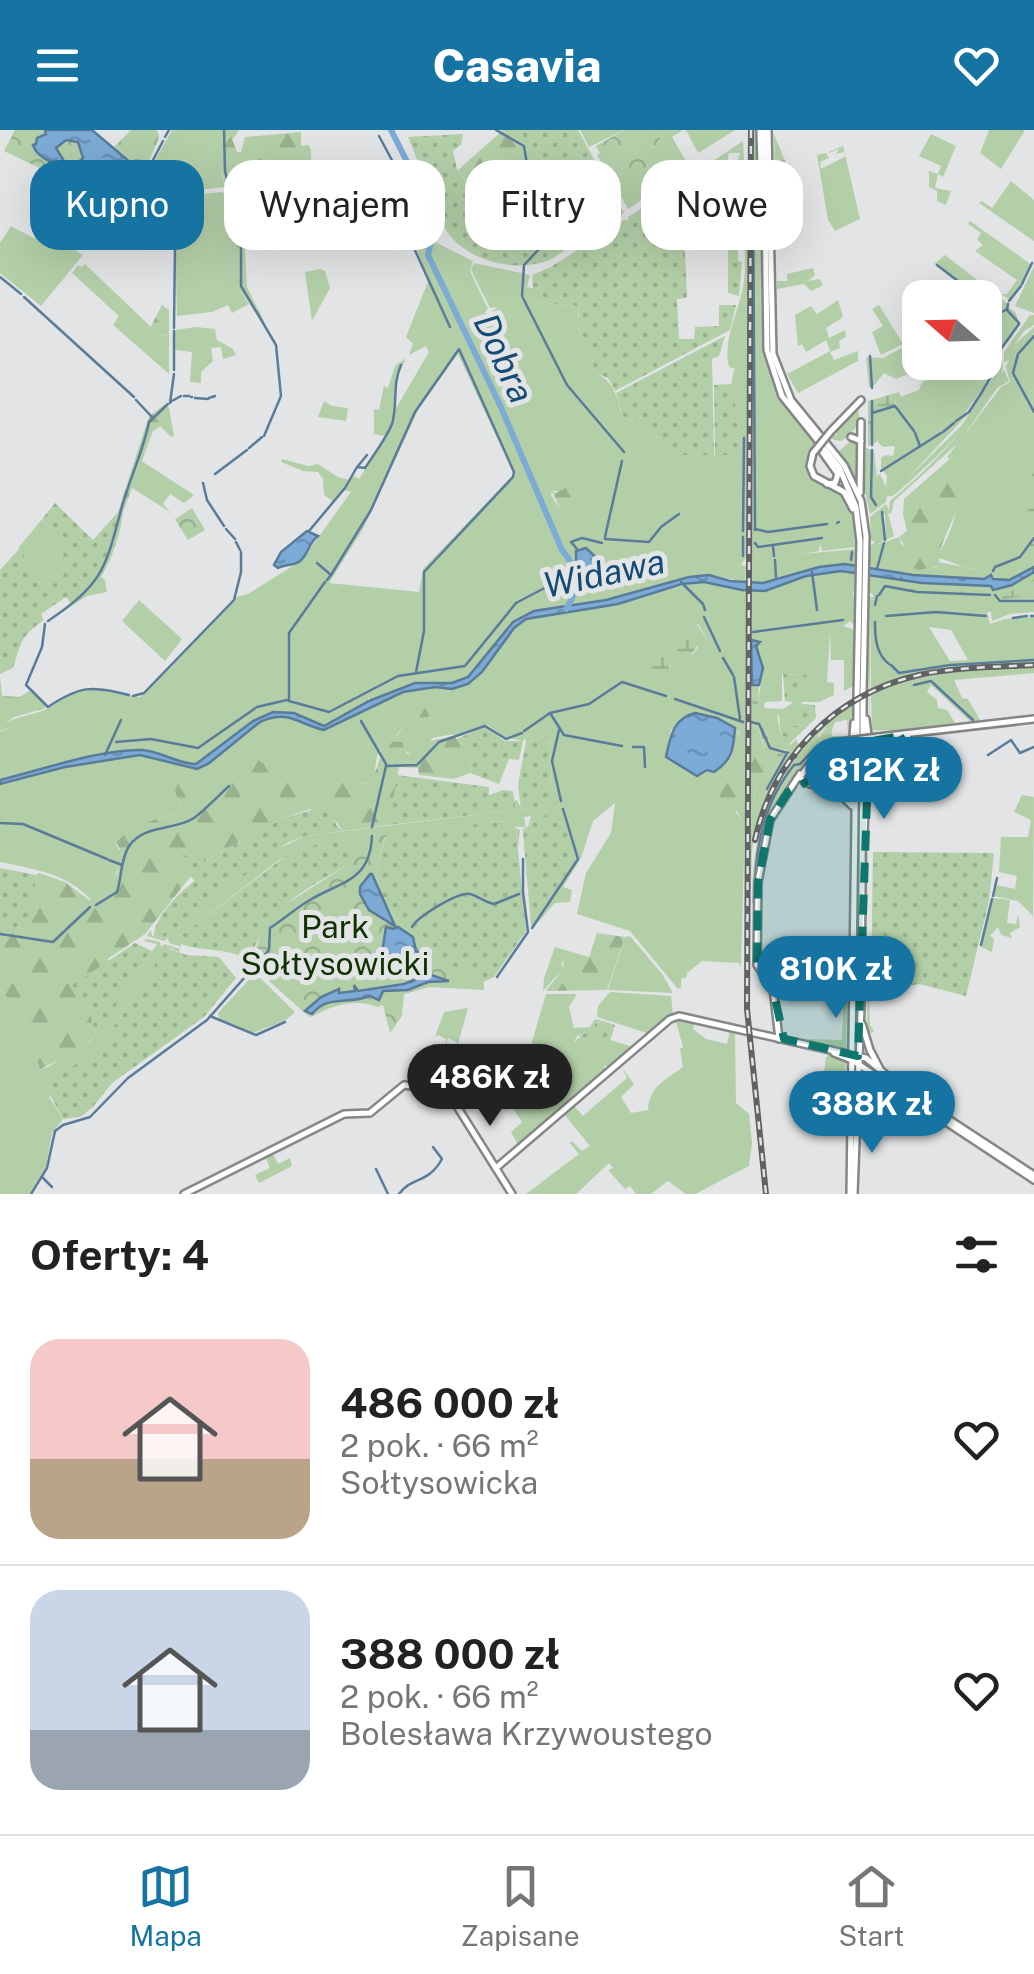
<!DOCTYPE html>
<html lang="pl">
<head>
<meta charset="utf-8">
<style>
	:root { --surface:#fff; --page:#f6f6f6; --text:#222; --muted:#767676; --line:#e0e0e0; --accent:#1574a1 }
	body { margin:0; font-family:"Public Sans",sans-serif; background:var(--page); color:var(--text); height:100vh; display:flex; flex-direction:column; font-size:38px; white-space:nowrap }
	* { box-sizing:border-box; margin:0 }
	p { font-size:32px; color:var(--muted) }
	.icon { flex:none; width:55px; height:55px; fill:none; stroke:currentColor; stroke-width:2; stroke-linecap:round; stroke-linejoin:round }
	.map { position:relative; height:1064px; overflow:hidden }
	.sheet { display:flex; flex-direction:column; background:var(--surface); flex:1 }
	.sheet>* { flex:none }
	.hud { position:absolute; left:30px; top:30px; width:975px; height:90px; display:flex; gap:20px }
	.needle { width:65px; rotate:290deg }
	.controls { position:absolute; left:902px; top:150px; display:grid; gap:20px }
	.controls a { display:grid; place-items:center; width:100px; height:100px; border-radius:20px; background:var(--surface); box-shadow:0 10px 40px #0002; font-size:50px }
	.price { position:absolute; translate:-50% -85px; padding:0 22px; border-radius:35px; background:var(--accent); color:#fff; font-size:32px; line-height:65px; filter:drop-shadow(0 2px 5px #0008) }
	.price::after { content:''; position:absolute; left:50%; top:60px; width:30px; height:22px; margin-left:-15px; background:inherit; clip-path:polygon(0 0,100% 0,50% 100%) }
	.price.on { background:#222; color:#fff }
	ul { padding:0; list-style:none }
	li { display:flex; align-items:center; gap:30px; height:250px; padding:0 30px }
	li+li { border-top:2px solid var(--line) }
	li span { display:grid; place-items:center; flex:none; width:280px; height:200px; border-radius:30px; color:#555 }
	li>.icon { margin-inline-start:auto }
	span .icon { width:120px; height:120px; fill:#fffc; stroke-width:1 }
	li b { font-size:42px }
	h2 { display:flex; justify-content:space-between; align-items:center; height:120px; padding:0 30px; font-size:42px }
	.pill { padding:0 35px; border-radius:30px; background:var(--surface); box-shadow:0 10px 40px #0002; font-size:35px; line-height:90px }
	.pill.on { background:var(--accent); color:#fff }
	header { display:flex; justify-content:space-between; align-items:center; height:130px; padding:0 30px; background:var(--accent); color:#fff; font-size:45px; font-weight:800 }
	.menu { display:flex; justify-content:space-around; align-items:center; height:140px; border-top:2px solid var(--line); background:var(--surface); font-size:28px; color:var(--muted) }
	.menu a { display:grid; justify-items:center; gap:5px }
	.menu .on { color:var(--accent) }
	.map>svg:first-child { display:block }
	.grass { fill:#b3cfa8; fill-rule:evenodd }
	.forest { fill:url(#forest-firs) }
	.wetland { fill:url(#wetland-marsh) }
	.park { fill:url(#park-crowns) }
	.garden { fill:url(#garden-dots) }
	.water { fill:url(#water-ripples); stroke:#5a7c9a; stroke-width:2.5 }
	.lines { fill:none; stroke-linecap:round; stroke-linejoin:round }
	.stream { stroke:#5a7c9a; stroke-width:2.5 }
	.river { stroke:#7babd6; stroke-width:6 }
	.secondary-casing { stroke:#858688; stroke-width:10 }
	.secondary { stroke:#fff; stroke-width:5 }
	.rail-casing { stroke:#606263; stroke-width:6 }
	.rail { stroke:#e2e4e6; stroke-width:2.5; stroke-dasharray:8; stroke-linecap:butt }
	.secondary-bridge-casing { stroke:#858688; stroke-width:10; stroke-linecap:butt }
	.secondary-bridge { stroke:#fff; stroke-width:5 }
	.marked { fill:#0f766e; fill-opacity:0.2; stroke:#0f766e; stroke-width:8; stroke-dasharray:20 12; stroke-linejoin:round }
	.labels { text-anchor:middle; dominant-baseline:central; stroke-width:10; stroke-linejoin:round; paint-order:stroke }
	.park-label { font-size:32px; fill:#103200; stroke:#e2e4e6 }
	.water-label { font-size:35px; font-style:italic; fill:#144a73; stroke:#e2e4e6 }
</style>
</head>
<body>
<header><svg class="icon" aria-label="menu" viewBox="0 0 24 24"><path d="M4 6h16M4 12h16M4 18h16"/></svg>Casavia<svg class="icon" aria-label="heart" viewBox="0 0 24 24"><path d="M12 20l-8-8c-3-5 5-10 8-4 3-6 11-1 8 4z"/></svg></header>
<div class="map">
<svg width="1034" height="1064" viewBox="0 0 1034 1064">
	<defs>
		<pattern id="forest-firs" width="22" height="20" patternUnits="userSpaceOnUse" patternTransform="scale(2.5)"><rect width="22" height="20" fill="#b3cfa8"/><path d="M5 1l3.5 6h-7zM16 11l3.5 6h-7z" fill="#99b18f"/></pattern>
		<pattern id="wetland-marsh" width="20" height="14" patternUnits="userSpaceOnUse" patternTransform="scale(2.5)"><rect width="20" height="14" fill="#b3cfa8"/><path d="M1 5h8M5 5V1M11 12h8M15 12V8" fill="none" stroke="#99b18f"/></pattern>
		<pattern id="park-crowns" width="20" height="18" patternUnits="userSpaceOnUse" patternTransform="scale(2.5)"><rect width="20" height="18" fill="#b3cfa8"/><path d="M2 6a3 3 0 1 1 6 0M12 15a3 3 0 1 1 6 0" fill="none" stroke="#99b18f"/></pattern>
		<pattern id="garden-dots" width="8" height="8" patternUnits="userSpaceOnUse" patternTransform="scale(2.5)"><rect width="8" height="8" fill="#b3cfa8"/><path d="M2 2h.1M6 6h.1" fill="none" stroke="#99b18f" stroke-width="1.8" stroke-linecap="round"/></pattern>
		<pattern id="water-ripples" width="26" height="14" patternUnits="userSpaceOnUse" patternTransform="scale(2.5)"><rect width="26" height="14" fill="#7babd6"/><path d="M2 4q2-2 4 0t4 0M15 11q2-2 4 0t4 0" fill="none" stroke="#6992b6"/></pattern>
	</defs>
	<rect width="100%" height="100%" fill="#e2e4e6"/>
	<g class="grass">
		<polygon points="172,0 239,0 233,9 230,6 221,11 221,40 225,57 161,64 153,34"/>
		<polygon points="580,0 624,0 589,17"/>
		<polygon points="655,0 683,0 672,7 687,33 692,31 695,35 690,41 682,42 672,54 670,52 680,44"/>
		<polygon points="686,0 735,0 698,23"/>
		<polygon points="752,0 759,0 761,84 751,89"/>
		<polygon points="989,0 1025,0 1001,39 980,23"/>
		<polygon points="840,3 860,89 835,101 828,90 817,25 826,23 829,28 820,32 821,39 846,26 844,22 836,24 839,19 829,23 829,22 843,16"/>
		<polygon points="931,4 956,16 943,47 938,44 935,58 951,61 946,75 937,71 937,61 929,57 929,41 938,44 941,36 919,26"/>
		<polygon points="743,11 744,30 738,30 740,23 729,23 726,40 716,47 710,33"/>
		<polygon points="1011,51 1034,70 1034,111 979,73 982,71 992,78"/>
		<polygon points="221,62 227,64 239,105 240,159 249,174 232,183 228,175 212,182 177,186 175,104 180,94 168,85 162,68"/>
		<path d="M 762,85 C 762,180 748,239 816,314 C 789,352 830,349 845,365 C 855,376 856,399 858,413 L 854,409 L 856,417 L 822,421 L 820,413 L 819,421 L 802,424 L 856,419 L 856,435 C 818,432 786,453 750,453 L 750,436 L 756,435 L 750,435 L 752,91 Z"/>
		<polygon points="970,91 1032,135 1011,171 1002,164 1007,164 1017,150 975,121 983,115 977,110 981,103 968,94"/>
		<polygon points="11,96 35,109 39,100 83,125 41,176 0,143 0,113"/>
		<path d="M 745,102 L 748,102 L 746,427 L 741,435 L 746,436 L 745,452 L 709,445 L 666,452 L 606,470 L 534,481 L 513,492 L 477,538 L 465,549 L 452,553 L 415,553 L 371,571 L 368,567 L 368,571 L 324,596 L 294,583 L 273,582 L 253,591 L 205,630 C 183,640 167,622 145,621 C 106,618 41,640 0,650 L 0,602 L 13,596 L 0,601 L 0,597 C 17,584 33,587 50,577 C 69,566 78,556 101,559 C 115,561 127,567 140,567 L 236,467 L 248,464 L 302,430 L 351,362 L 345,360 L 334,372 L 324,365 L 323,349 L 318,342 L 303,341 L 281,332 L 282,329 L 308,336 L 318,334 L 338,347 L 350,350 L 354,346 L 359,349 L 386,306 L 374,304 L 374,279 L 379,280 L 384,256 L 388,258 L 395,236 L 406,228 L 396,250 L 395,280 L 429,222 L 426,216 L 409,225 L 413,214 L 406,207 L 429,149 L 413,111 L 418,105 L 419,114 L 425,107 L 473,131 L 470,141 L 488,179 L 484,183 L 489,183 L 495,196 L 497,191 L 491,183 L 497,177 L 490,178 L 471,140 L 474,133 L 530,145 L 527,157 L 533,158 L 535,172 L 578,176 L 580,207 L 590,217 L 595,243 C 615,252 616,265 622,285 L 659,308 L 668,325 L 742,325 C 738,305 726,253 735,239 L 729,237 C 722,208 740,181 744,151 C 746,135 744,118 745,102 ZM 458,224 L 514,344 L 423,439 L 419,462 L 329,453 L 363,399 L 419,278 ZM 588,346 L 592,363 L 578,380 L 562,382 L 551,365 L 552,360 L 561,362 L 572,355 L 570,351 Z"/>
		<path d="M 945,125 L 1007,173 L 1007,177 L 1015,182 L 1019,192 L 1012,207 L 997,224 L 993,244 L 962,287 L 969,283 L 905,351 L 961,296 L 998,240 L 1002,222 C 1002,227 1003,232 1003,238 C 996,274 921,343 893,366 L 887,366 L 886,372 L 870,384 L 864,358 L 866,318 L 874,321 L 877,347 L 880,344 L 886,357 L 887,346 L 881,338 L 881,328 L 886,325 L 893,326 L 895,316 L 883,317 L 876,310 L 881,296 L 894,287 L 899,288 L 895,269 L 919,260 L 922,252 L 948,240 L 951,233 L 985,232 L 985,191 L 994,180 L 985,173 L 985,168 L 978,167 L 934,134 Z"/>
		<polygon points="85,134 149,195 156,205 169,206 169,244 113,195 119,186 72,143 78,135 81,137"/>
		<polygon points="1034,136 1034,183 1015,176"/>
		<polygon points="813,138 815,145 808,151 820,149 823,155 811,161 804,154 777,159 777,151 787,151 787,144"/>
		<polygon points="320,139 325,141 330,158 312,191 305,142"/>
		<polygon points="838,170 843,187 826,198 829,208 845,200 846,207 839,211 840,218 830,222 834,230 858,221 858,231 798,263 787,244 830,221 826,210 806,222 802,214 798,216 795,185 811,176 817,184"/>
		<polygon points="879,175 903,214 881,225 872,202 883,196 872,179"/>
		<path d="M 1030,185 L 1034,185 L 1034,195 L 1024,201 L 1014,215 L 1034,197 L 1034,437 L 1009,450 L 913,445 L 879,438 L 885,412 L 899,407 L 901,414 L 934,438 L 939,436 L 939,432 L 1001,445 L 966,438 L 937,427 C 958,391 962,367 953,326 L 948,329 L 948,326 L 957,314 L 894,371 L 891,384 L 888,383 L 894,406 L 886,410 L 885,385 L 881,383 L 884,410 L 877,415 L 883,412 L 877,438 L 870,436 L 870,416 L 875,412 L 871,410 L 870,387 L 886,374 L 889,381 L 890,371 C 936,333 973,292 1004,240 L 1009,251 L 997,258 L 963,307 L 1001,257 L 1010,252 L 1006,237 L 1009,230 L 1004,232 L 1004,222 Z"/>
		<polygon points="196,197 215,199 217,210 233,219 236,225 223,229 221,217 211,218 213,231 201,242 201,253 190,252 192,222 175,220 175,200"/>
		<polygon points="920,208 920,232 932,235 896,249 884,243 873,257 869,257 866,227 883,228"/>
		<polygon points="324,271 332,276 348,278 346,291 318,287"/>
		<path d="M 857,277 C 863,293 854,301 842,311 L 834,310 L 830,306 L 837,305 L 835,299 Z"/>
		<polygon points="853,309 859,313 858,355 838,322"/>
		<polygon points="140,330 194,365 184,373 170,364 163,374 170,382 132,358"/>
		<polygon points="43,388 70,438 45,464 19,417"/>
		<path d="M 841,441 L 856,442 L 853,467 L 857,465 L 856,497 L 850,491 L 843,496 L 855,500 L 853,556 L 844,561 L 844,530 L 831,530 L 830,502 L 827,552 L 834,553 L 834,565 L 819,572 L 802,572 L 802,594 L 792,596 L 791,591 L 777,585 L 781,606 L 786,606 L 790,615 L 796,609 L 799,615 L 790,625 L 786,620 L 771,617 L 758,573 L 762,545 L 752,510 L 750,510 L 750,493 L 753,492 L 749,485 L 746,488 L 745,585 L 741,583 L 728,592 L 695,583 L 671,600 L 668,617 L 715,642 L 732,626 L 735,598 L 742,610 L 742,636 L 737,640 L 699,650 L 715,655 L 741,689 L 745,689 L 741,838 L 739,833 L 702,831 L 687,843 L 687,847 L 681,849 L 681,857 L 678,859 L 630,801 L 577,784 L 586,743 L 611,703 L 615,673 L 593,691 L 581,728 L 563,757 L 572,760 L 570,772 L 555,773 L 532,799 L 528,766 L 531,793 L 548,685 L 531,692 L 524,702 L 522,700 L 528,696 L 531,686 L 524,687 L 526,697 L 514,697 L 520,700 L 518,717 L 516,701 L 504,691 L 305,717 L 279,730 L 178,808 L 182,817 L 169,813 L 168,808 L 164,811 L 147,806 L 151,800 L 152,806 L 163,808 L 272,722 L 305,706 L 514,680 L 514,671 L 517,670 L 522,680 L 556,673 L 552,659 L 550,605 L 526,612 L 525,608 L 523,611 L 503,607 L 488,595 L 455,607 L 454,604 L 432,608 L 426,622 L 414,626 L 391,613 L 403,598 C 395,606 380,616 377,627 C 374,639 377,642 369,653 L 359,654 L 354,651 L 353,644 L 327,659 L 282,643 L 272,645 L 254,628 L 215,667 L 175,661 L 182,682 L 136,695 L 116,713 C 126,733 113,751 102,769 L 91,770 C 67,743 33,739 0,732 L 0,654 L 65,637 L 140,625 L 197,639 L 260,592 C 285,581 300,593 325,600 L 403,562 L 435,557 L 453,559 L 468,553 L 482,542 L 514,498 L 531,487 L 618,474 L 696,452 L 746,460 L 746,484 L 749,485 L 750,460 L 765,461 L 806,446 L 812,445 L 813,450 L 814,444 ZM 698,494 L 709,513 L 700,514 L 692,526 C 668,534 669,533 665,558 L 661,556 L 663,511 ZM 782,544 L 809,545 L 807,562 L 793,562 L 792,573 L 783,579 L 764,578 L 765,572 L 782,571 Z"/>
		<path d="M 1034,442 L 1034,468 L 1002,469 L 993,465 L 1002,473 L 1034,472 L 1034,482 L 1010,484 L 992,491 L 991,482 L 987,482 L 990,494 L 1005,489 L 1034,487 L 1034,533 C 978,538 923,538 871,560 L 871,484 L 869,600 L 868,467 L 874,467 L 870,462 L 870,443 L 922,453 L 991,456 L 994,460 L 1017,453 ZM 929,497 L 951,500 L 968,530 L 950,531 Z"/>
		<polygon points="98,445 105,450 107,462 87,466 49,491 79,467"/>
		<polygon points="139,470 182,509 165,531 122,491"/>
		<path d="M 1034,536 L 1034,543 L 954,550 L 962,568 L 968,569 L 981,592 L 971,592 L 931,555 L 927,562 L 937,570 L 938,578 L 947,580 L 955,593 L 910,601 L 872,600 L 871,563 C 926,541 975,540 1034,536 Z"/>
		<path d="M 854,573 L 851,603 L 848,602 L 847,590 L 835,592 L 830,606 L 840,606 L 843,608 L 836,607 L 836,611 L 828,613 L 832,609 L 827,596 L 794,630 L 788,644 L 783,645 L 790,650 L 798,645 L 765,698 L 756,773 L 752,773 C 751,685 781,617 854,573 Z"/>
		<polygon points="858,621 861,625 857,921"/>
		<polygon points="749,646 756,649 754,676 761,679 752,719 750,782"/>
		<polygon points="1022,665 1034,667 1033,786 1018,771 993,766 997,755 1015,759 1017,746 999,742 1001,707 1028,707 1031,690 1014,682"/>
		<polygon points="868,721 865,886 867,899 868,840 870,895 874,901 868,905 874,926 864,887 864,738"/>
		<polygon points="993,768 1010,770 1007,793 1016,794 1018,784 1020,797 1010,803 1012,808 1001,805 998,797 990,806 994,809 992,822 981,817"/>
		<polygon points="630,806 662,844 673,863 608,860 625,807"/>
		<polygon points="146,809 160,812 161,817 164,814 180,819 179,822 170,818 156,833 100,917 49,967 63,989 52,1003 46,1037 29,1064 0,1064 0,858 24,889 40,939 48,937 92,910 157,814 144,811"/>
		<polygon points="555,817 575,823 562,832 562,840 543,861 544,848"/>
		<polygon points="845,826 851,844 850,913 848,919 848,835 846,920 841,920 806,911 819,914 807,909 842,910"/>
		<polygon points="255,843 295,882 286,890 253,903 219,889 218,883"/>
		<polygon points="610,862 671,866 673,884 650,904 597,887 598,876"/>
		<polygon points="546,864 577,864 569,877 574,898 590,897 595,889 603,891 598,892 596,899 577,906 573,914 578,908 581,909 583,920 589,910 604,908 633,917 610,936 604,936 606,940 518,1015 511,1002 522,992 495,950 508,927 526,932"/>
		<polygon points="468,878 456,921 457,912 448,908 445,918 446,909 438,905 435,907 444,882"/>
		<path d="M 682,890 L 694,892 L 693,899 L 706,909 L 727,914 L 730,901 L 735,903 L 736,973 L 749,984 L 752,1013 L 749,1036 L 695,1064 L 686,1064 L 668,1051 L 651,1064 L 636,1064 L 630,1056 L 625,1059 L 608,1040 L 613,1038 L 609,1033 L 576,1064 L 526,1064 L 579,1024 L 570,1013 L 572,1011 L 582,1021 L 590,1016 L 564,984 L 574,976 L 583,986 L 627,948 L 623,939 L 634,954 L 621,967 L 631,983 L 648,980 C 649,955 668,949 683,937 L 680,919 L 683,917 L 676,892 Z"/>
		<polygon points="826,923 846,931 845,945 824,945 826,927 828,926"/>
		<polygon points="272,1022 278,1034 290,1028 292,1036 259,1053 255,1045 270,1038 265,1026"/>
	</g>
	<g class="forest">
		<polygon points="502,1 526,16 537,83 525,91 495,88 486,78 473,79 474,62 458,40"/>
		<path d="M 301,2 L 301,16 L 309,15 C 313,25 310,29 311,39 C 314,55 338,62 351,69 L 366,58 L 371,59 L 373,66 L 350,74 L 340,67 L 340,72 L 335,74 L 325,63 L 321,68 L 332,77 L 326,84 L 311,79 L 306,84 L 280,82 L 285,77 L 300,73 L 302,68 L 290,67 L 299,58 L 294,56 L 290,45 L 293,32 L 284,31 L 279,39 L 273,38 L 271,31 L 269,36 L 255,35 L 257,41 L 245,41 L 244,47 L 259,58 L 263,75 L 260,81 L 243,82 L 247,157 L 270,204 L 240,159 L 236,125 L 239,105 L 221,39 L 221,11 L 231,6 L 237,22 L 241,22 L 245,7 Z"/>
		<path d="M 380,30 L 386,36 L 392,33 C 400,38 406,45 404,55 L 395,51 L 386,60 L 375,60 L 381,45 Z"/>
		<polygon points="162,175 169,180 169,206 156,205 150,198"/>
		<path d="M 165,274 L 169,278 L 174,306 L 171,307 L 160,296 L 153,301 L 123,382 C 121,404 112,428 101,447 L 98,445 C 109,427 119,402 118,382 L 146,295 L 150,286 Z"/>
		<path d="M 953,326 C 980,369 932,409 940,436 L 918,440 L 905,434 L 901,426 L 905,417 L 899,407 L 907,401 L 903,384 L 904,369 Z"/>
		<polygon points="588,346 592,348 592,363 578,380 562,383 551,359 556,363 571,355 569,351"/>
		<polygon points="0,547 2,566 20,567 29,561 42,570 46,578 14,587 0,597"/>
		<polygon points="426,568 436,575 428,587 394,589 387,579 422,575"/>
		<polygon points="741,583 745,585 745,689 741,689 737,681 724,691 716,689 715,655 697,650 737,640 742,636 739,602 717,588 728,592 731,586 736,587"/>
		<polygon points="829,594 833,609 813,624 798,645 781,654 801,618 818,602 816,606 819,607"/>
		<polygon points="751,595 758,597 765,623 764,639 773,641 785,622 790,625 773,651 761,679 754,676 756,653 749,646"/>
		<path d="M 402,596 L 392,612 L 402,612 L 407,624 L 426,622 L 430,611 L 453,606 L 471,622 L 470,643 L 454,649 L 419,645 L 418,638 L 399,637 L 389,695 L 343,701 L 334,689 L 310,679 L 280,689 L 205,731 L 179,735 L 191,746 L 145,804 L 109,828 L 89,878 L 96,906 L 74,923 L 40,939 L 24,889 L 0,858 L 0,795 L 28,799 L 36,745 L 39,743 L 65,752 L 89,770 L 102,768 L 118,742 L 118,735 L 109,729 L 120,719 L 116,712 L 136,695 L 182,682 L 175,661 L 181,645 L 202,649 L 215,666 L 254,627 L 266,635 L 272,645 L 282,643 L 327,659 L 353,643 L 354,651 L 359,654 L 369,653 C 379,638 383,619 383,601 Z"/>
		<polygon points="597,803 625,807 607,860 546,861 562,840 565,827 575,823 589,827"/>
	</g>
	<g class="wetland">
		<path d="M 899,262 L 901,267 L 895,272 L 899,288 C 887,288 877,298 877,312 L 868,316 L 868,271 Z"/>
		<path d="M 1034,335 L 1034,425 L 1027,431 L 1023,426 C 1034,403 1027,404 1019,382 L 1028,365 Z"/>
		<polygon points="1034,450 1034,465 1003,469 1034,468 1034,472 1002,473 984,464 934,464 932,468 931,464 884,457 985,463 1001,469 997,463 1012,461"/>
		<path d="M 693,489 L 709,513 L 696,517 L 690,529 L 669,536 L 670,556 L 665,558 L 651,553 C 642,530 652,513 673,505 L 671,502 L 676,495 Z"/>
		<path d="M 752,555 L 759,555 L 758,573 L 771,617 L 785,622 L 773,641 L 763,639 C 767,623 763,611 758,597 L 751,595 Z"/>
	</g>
	<g class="park">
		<path d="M 15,0 L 92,0 L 113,18 L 131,0 L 157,0 L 159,7 C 153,23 142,51 127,61 C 106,75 27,31 4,21 Z"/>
		<polygon points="624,0 655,0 680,44 628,79 597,25 600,23 596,16"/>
		<polygon points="774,4 792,48 775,59"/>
		<polygon points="192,378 205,400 188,410 175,389"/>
		<path d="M 386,705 C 383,717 376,732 377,744 C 379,794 446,831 484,852 L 484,860 L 429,857 L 404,864 L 402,886 L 390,903 L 383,875 L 377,877 C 357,868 330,876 312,887 L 308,886 L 269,851 L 271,842 L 262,843 L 251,831 L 264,796 L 278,779 L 352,732 L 355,725 L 350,709 Z"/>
	</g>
	<g class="garden">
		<path d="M 501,0 L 578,0 L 624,83 L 550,130 C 517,142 474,133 451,107 C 440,95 417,27 408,7 L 463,4 L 461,15 L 453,21 L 457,39 L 474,62 L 472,84 L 480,83 L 481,91 L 490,90 L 493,105 L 496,99 L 514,100 L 539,91 L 526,16 Z"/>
		<polygon points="698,41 700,76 683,77 687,168 677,169 679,209 694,209 695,197 719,196 719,175 736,175 730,200 615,261 608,248 595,243 590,217 580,208 578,176 534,172 532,145 551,137 625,89 628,91 628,87"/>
		<polygon points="727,42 744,42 743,89 728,90"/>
		<polygon points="728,104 738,105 738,131 742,132 739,166 728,163"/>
		<polygon points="725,206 719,226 712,229 714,325 668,325 659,308 622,285 616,263"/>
		<polygon points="732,254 743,325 715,325 714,255"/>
		<path d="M 55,373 L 93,410 L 118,382 C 119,414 98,454 71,473 L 66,467 L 41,484 L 44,490 C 20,507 22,511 13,538 L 0,544 L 0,440 L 20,418 L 45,463 L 70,438 L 43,388 Z"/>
		<polygon points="783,544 809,545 807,562 794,562 792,572 785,571"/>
		<polygon points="802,574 815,575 816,588 787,616 786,606 781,606 779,585 791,591 793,596 802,594"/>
		<polygon points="486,597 505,611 523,611 519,630 509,629 499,654 470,643 471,622 456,609"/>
		<polygon points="550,605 552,659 557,673 521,680 518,655 526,612"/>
		<polygon points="397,645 489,657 489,665 503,660 513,661 515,680 389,695"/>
		<path d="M 332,674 L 336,695 L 343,701 L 305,706 L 287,713 L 163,808 L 154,806 C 154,788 180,761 195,751 L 178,735 L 180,724 L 205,731 L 280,689 Z"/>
		<polygon points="560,681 576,728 531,795 523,703 534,689"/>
		<path d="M 506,691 L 516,700 L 526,801 L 494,847 L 483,852 C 446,833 377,791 377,743 C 377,731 383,716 387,704 Z"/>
		<path d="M 350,709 L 355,725 L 352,732 C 298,765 276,770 248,830 C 225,816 199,823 176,812 L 178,808 L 287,725 L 305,717 Z"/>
		<polygon points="873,722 994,723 989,771 966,866 919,854 902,857 871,853"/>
		<polygon points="0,738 36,745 29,799 0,795"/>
		<polygon points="135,813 152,821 96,906 89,878 71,856"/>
		<polygon points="166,818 187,825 219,827 236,848 204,887 112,953 93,977 80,987 63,989 45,956 100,917"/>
		<polygon points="603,891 615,895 610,911 604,908 602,911 589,910 583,920 577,918 582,914 579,906 595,899 595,894"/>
	</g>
	<g class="water">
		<path d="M 45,0 L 92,0 L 131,33 L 99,57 L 83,54 L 71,39 L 83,28 L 78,12 L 66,10 L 56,18 L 64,31 L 61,34 C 49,33 37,26 33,15 L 36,14 L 37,8 L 46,4 Z"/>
		<path d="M 307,401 L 318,406 C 308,413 309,424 300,431 C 294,436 286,434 278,438 L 274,435 L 281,422 Z"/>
		<polygon points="586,418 603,434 621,434 621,439 611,442 586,441 576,430 576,421"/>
		<path d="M 845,434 L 913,445 L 984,449 L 991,445 L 993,449 L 1009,450 L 1034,437 L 1034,442 L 1012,455 L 993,460 L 991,456 L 922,453 L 841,441 L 806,446 L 765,461 L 742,460 L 704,452 L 682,454 L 618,474 L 526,489 L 514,498 L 482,542 L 468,554 L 452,559 L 435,557 L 403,562 L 324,600 C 297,594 290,579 260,592 L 208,634 L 197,639 L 140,625 L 65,637 L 0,654 L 0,650 C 41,640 101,619 142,620 C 161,621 177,634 196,634 L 253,591 L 273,582 L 294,583 L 324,596 L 369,571 L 415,553 L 452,553 L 468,547 L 513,492 L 534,481 L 606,470 L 689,447 L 709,445 L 730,451 L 763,453 L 819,437 Z"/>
		<polygon points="751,510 760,512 756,516 763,538 759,555 752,555"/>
		<path d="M 695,583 L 717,588 L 735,598 C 733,620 733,629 714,642 L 707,640 L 697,646 L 666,627 C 670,608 673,588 695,583 Z"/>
		<polygon points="370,744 372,744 395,796 369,780 360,764 360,757"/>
		<polygon points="386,797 393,799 398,797 413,807 416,821 429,828 429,841 426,831 382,823"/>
		<path d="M 428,844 L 449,851 L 428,852 L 408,860 L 383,861 L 379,870 L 370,866 C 348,875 328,864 312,884 L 305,881 L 321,867 L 339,859 L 339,863 L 355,861 L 354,855 L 358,861 L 404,854 Z"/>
	</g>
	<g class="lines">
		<g class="stream">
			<polyline points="224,0 225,41 241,103 241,156 276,215 281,266 264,306"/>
			<polyline points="496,0 524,16 541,117 524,135 522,166"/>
			<polyline points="379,6 401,47 407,100"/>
			<polyline points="165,7 169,0"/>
			<polyline points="152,32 163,11"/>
			<polyline points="152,35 175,115 174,198"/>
			<polyline points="753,44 755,400"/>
			<polyline points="133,64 142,68 155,60"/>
			<polyline points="408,105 450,197"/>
			<polyline points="937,135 980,168"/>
			<polyline points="0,147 21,164"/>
			<polyline points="1022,154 1032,133"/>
			<polyline points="24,167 134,267"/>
			<polyline points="523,168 567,255 624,322"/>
			<polyline points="1009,171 1021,156"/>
			<polyline points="985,172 1000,183 1007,179"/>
			<polyline points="1008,174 1007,180 1019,193"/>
			<polyline points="174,201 174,240"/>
			<polyline points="1034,206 1018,224 1013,243 1034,282"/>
			<polyline points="870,226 872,258"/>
			<polyline points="184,266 189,266"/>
			<polyline points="191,267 192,267"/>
			<polyline points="195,268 208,269"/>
			<polyline points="209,268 215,266"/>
			<polyline points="136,270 152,287"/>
			<polyline points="170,272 181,266"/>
			<polyline points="170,273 174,244"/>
			<polyline points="872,283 895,276 914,301"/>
			<polyline points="956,291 969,282 982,262 996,238 998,223 1019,194"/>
			<polyline points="943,302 954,293"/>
			<polyline points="915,303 920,316"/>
			<polyline points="872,315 872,271"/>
			<polyline points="249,318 262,307"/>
			<polyline points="872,320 871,367 876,375"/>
			<polyline points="358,336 367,325"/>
			<polyline points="881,341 941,303"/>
			<polyline points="215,344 247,320"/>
			<polyline points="203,353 207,370 224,396"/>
			<polyline points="882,382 885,410"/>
			<polyline points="837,393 839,392"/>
			<polyline points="226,399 235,409"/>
			<polyline points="755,399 768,402 827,394"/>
			<path d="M 309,401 L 345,358 L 357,337 L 365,338 C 374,324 386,309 392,294 C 398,274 392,255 401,235"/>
			<polyline points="743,401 744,308"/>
			<polyline points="605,407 622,331"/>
			<polyline points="743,407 743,426"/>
			<polyline points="605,409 649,412 661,397 679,384"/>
			<polyline points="236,412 240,420"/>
			<polyline points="755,413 758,417 822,408"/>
			<polyline points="773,416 774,426"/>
			<polyline points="577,419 571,412 582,408 602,413"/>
			<polyline points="775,430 776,448"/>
			<polyline points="851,430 852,422"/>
			<polyline points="317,433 331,445 327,450"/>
			<polyline points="877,439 884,413"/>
			<polyline points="993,441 995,437 1020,427 1034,408"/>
			<polyline points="812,442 817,480"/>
			<polyline points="331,445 371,380 415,282 459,219 514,342 513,347 424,442 424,501 416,542"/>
			<polyline points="681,452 703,474 705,480"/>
			<polyline points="879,465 885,456 917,462 990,465"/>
			<polyline points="995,465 1000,471 1034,471"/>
			<polyline points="875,475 877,466"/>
			<polyline points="886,486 936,482 986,486"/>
			<polyline points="1031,486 1034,486"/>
			<polyline points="704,487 720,521"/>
			<polyline points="1013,488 1027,486"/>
			<path d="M 48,491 C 102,454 105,441 121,380 C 129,350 143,322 149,292 L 168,274"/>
			<path d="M 875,492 C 875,508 876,524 889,534"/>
			<path d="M 45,494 L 42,517 L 26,555 L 48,577 C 79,556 92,555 129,565"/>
			<polyline points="753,502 843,490"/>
			<polyline points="723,528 733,545"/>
			<polyline points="891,535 899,543 950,535 1034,530"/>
			<polyline points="734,547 740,589"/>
			<polyline points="914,555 931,551 973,590"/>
			<polyline points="133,566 144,563 234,470 241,442 241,422"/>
			<polyline points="289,569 289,503 325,452"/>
			<polyline points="675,569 743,592"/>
			<polyline points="289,571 329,582 398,546 465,536 516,473 556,452"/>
			<polyline points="550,583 589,574 622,552 666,566"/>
			<polyline points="361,591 386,634"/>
			<polyline points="751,592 759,594 770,618 788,623"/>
			<polyline points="559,600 552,631 561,671"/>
			<polyline points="524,601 550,583 564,605 622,616"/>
			<polyline points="116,612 151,609 198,618 257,577 287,570"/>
			<polyline points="633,617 644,617 645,637"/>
			<polyline points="105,625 121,590"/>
			<polyline points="988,625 1011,610 1020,623 1034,617"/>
			<polyline points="795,626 796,627"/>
			<polyline points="767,659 786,625"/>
			<polyline points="0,693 23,694 107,729"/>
			<polyline points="372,697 386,636 417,635 439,612 485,596 506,609 522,603"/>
			<polyline points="109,730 122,735"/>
			<polyline points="993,766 997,748"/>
			<path d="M 754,773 C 755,722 761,676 794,635 L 800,634 L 818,615"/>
			<path d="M 96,775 L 117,762 C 122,747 120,731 129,716 C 144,694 174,701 194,688 C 206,679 218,666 229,656"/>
			<path d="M 412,797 C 417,787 459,761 470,764 C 478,766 484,772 494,774 L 519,764"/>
			<polyline points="532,798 578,729 563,679"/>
			<polyline points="0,804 53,812 90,777"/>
			<polyline points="981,815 992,769"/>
			<polyline points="497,847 528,802 523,762 523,729"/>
			<polyline points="210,886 256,905 285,892"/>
			<polyline points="376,1039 388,1064"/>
			<polyline points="42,1047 52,1057"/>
			<path d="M 31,1064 L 47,1038 L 55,1001 L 63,995 L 90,987 L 128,948 L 207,890 L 269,820 L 270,798 C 284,789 296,778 310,770 C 341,751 370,752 372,706"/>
			<path d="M 399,1064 C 411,1047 428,1054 442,1029 L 433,1017"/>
		</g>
		<path class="river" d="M 391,0 L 436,89 L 428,125 L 500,275 L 562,420 C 579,440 581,457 566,479"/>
		<g class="secondary-casing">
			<g id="secondary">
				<polyline points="760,0 761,37"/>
				<polyline points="764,0 767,220 782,266 839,337 856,377 860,412 857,567"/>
				<polyline points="768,0 773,224 791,270 844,335 861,371 866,406 863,564"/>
				<polyline points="831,301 861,270"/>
				<polyline points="851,307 861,311"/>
				<polyline points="813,323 810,336 814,346 844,362 853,379"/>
				<polyline points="823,323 838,344 835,353 827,354"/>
				<polyline points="860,363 861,292"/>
				<polyline points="866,589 868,605"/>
				<polyline points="863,606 863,567"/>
				<polyline points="853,607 854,593"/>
				<polyline points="857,607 857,571"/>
				<polyline points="878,607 1034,589"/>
				<polyline points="838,612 819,622 800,647 804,652 839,663 852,676"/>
				<polyline points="816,626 814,641 823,654 837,656 850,645"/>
				<polyline points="870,629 876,637 888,643"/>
				<polyline points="868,663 876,652 905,634 909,615 907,604"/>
				<polyline points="852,674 853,612"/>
				<polyline points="864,705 868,610"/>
				<polyline points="862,894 870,920 880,939"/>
				<polyline points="779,909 773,858 757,835 758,752 770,690 800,644"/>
				<polyline points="834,923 852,930 1034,1050"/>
				<polyline points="496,1038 670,889 679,886 866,928 907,962 1034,1045"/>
				<polyline points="184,1064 344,984 370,983 404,955 435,959 453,970 512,1064"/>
				<polyline points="850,1064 856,612"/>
				<polyline points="854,1064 861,876 863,611"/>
			</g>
		</g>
		<use href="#secondary" class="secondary"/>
		<g class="rail-casing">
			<g id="rail">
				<polyline points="751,0 747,879 766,1064"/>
				<path d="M 755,710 C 773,627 836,564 919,545 C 956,537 996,537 1034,535"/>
			</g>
		</g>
		<use href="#rail" class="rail"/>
		<g class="secondary-bridge-casing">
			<g id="secondary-bridge">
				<polyline points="813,323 831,301"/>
				<polyline points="838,612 878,607"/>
			</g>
		</g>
		<use href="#secondary-bridge" class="secondary-bridge"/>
	</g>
	<path class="marked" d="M 900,606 L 908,621 L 902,637 L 868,641 L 858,926 L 784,909 L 772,854 L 757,833 L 758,752 L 770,690 L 788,662 L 813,648 L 822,620 Z"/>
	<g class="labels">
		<g class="park-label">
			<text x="335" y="796">Park<tspan x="335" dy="37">Sołtysowicki</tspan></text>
		</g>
		<g class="water-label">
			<text transform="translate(504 228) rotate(65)">Dobra</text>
			<text transform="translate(604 443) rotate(-12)">Widawa</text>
		</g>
	</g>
</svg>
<div class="controls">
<a><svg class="needle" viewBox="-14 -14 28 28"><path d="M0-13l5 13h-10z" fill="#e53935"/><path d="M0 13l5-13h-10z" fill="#767676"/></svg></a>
</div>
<b class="price" style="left:884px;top:692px">812K zł</b>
<b class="price" style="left:836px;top:891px">810K zł</b>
<b class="price on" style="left:490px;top:999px">486K zł</b>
<b class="price" style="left:872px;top:1026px">388K zł</b>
<div class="hud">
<a class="pill on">Kupno</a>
<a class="pill">Wynajem</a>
<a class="pill">Filtry</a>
<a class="pill">Nowe</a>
</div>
</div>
<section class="sheet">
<h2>Oferty: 4<svg class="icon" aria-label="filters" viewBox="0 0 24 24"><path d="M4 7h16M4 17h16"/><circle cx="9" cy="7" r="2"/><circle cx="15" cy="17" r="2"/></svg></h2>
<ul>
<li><span style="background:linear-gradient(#f6c9c9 60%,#b9a48a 0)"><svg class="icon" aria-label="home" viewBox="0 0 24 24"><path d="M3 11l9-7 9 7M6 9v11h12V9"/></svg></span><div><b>486 000 zł</b><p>2 pok. · 66 m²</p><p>Sołtysowicka</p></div><svg class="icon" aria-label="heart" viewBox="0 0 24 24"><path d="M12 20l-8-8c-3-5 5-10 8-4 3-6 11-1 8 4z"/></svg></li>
<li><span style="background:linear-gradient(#c9d6e8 70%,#9aa5b1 0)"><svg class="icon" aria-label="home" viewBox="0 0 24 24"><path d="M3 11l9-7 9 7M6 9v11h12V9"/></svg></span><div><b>388 000 zł</b><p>2 pok. · 66 m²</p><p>Bolesława Krzywoustego</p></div><svg class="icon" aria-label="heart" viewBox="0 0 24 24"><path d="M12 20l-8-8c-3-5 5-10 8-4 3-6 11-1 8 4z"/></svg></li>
</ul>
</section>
<nav class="menu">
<a class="on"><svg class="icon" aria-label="map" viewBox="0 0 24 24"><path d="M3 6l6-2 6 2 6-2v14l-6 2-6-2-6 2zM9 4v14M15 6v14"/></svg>Mapa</a>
<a><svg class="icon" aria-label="saved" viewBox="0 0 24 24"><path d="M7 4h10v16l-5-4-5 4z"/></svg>Zapisane</a>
<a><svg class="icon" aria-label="home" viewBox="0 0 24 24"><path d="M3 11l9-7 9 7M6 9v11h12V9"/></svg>Start</a>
</nav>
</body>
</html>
